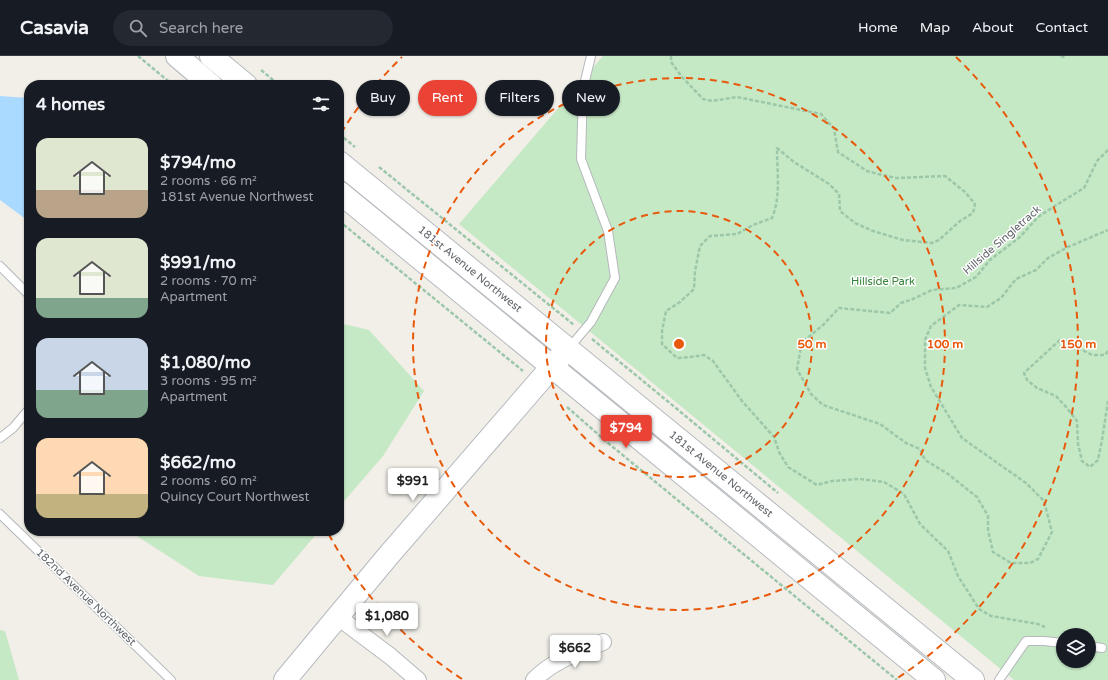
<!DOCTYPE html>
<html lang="en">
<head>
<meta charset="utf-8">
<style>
	:root { --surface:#171b24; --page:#242831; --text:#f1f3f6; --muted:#9ea1a6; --line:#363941; --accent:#ea4335 }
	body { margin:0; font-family:"Varela Round",sans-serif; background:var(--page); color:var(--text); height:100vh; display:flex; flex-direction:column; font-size:15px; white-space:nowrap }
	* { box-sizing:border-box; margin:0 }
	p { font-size:13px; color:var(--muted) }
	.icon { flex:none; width:22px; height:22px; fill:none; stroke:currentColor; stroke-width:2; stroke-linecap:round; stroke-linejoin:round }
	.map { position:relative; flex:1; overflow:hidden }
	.sheet { position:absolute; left:24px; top:24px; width:320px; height:456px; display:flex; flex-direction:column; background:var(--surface); border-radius:16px; box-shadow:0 1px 3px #0004 }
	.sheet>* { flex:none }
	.banner { position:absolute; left:356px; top:24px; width:380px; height:36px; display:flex; gap:8px }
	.tools { position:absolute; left:1056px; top:572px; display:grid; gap:8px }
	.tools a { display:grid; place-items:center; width:40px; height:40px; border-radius:50%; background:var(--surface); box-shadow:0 1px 3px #0004; font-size:20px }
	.price { position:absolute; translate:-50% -34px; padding:0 9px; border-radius:4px; background:#fff; color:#222; font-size:13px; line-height:26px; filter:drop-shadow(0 1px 2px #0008) }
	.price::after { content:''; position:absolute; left:50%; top:24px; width:12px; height:9px; margin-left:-6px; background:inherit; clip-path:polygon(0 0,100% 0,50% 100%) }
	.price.on { background:var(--accent); color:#fff }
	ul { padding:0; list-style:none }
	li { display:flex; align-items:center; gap:12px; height:100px; padding:0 12px }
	li span { display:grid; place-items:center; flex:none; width:112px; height:80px; border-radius:12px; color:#555 }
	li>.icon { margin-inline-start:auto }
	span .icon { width:48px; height:48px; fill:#fffc; stroke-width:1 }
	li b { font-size:17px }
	h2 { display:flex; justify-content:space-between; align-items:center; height:48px; padding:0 12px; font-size:17px }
	.chip { padding:0 14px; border-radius:18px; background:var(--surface); box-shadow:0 1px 3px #0004; font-size:14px; line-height:36px }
	.chip.on { background:var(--accent); color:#fff }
	header { display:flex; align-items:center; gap:24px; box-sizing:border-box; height:56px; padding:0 20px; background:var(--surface); border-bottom:1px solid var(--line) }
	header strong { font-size:19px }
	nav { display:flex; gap:22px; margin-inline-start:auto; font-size:14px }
	.search { width:280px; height:36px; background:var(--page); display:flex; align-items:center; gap:10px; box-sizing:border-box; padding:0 14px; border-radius:22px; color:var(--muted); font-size:15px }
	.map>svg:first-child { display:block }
	.green { fill:#c5e8c5; fill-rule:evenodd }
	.water { fill:#aadaff }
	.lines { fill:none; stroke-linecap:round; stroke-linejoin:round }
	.lane-casing { stroke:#b5b8bc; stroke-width:10 }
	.street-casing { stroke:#b5b8bc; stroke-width:18 }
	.secondary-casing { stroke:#b6babf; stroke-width:24 }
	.path { stroke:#9cc7a9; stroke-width:2.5; stroke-dasharray:4 2; stroke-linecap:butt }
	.lane { stroke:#fff; stroke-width:8 }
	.street { stroke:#fff; stroke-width:16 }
	.secondary { stroke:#fff; stroke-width:22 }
	.ring { fill:none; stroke:#e8590c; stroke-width:2; stroke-dasharray:7 5 }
	.labels { text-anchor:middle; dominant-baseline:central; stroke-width:3; stroke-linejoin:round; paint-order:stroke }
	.street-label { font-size:11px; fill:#5f6368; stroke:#fff }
	.park-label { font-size:11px; fill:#348238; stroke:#fff }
	.centre { fill:#e8590c; stroke:#fff; stroke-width:2 }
	.ring-label { font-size:12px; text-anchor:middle; font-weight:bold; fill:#e8590c; stroke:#fff; stroke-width:3; stroke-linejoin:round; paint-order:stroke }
</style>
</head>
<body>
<header>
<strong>Casavia</strong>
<div class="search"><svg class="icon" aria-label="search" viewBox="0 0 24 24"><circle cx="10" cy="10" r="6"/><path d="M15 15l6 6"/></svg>Search here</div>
<nav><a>Home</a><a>Map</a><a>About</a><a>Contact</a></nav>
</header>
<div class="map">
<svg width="1108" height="624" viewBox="0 0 1108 624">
	<rect width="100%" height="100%" fill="#f1efe8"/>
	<g class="green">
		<path d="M 603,0 L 1108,0 L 1108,624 L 1014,624 L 459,168 ZM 1063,579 L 1089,579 L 1089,605 L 1063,605 Z"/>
		<polygon points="339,267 369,274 424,335 383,400 339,451"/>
		<polygon points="129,475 319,475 273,529 199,520"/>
		<polygon points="0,574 5,575 19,624 0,624"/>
	</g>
	<polygon class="water" points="0,40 29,42 29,162 27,164 0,144"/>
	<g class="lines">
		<g class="lane-casing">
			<g id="lane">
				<polyline points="0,210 29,239"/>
				<polyline points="569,292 591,266 615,222 608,175 581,103 583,33 591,0"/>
				<polyline points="0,382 13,372 29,353"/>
				<polyline points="0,458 171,624"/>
				<polyline points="1089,590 1102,592"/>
				<polyline points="999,624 1026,585 1044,585 1063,587"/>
			</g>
		</g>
		<g class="street-casing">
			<g id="street">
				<polyline points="338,561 390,600 418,624"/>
				<path d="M 534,624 C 552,605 579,596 603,586"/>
			</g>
		</g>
		<g class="secondary-casing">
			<g id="secondary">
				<polyline points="177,0 211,29"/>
				<polyline points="211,0 246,29"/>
				<polyline points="339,106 973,624"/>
				<polyline points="339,136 934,624"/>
				<polyline points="285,624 388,500 562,299"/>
			</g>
		</g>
		<g class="path">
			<polyline points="138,0 173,29"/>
			<path d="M 671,0 L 671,6 L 682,21 L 703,43 L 712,45 L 737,41 L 821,58 L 834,73 L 838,96 L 867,115 L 878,118 L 896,122 L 945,120 L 965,136 L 975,148 L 973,157 L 960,165 L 939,184 L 932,187 L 903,184 L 873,175 L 855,167 L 840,155 L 839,138 L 829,128 L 794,106 L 777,92 C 777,115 781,141 772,162 L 753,169 L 737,178 L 710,180 L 700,190 L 695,215 L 694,233 L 680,246 L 666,255 L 662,275 L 662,288 L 677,302 L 691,301 L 704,299 L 713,305 L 742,345 L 774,381 L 779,396 L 788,411 L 817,429 L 832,425 L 859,423 L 884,426 L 904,438 L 920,468 L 948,495 L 958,520 L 979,553 L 991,560 L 1038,568 L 1045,571"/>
			<polyline points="1061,0 1063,1 1064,0"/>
			<polyline points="261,14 279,29"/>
			<polyline points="339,78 355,91"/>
			<polyline points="1108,94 1097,105 1084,132 1058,148 1038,161 1020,181 990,204 976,221 956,232 932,234 913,243 901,247 890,257 839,252 823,269 805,284 801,291 797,313 811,338 823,349 880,368 906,387 920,393 925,404 948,418 977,441 988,460 988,474 993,496 1011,507 1030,507 1038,503 1052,476 1044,445 1026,427 962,382 931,331 925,312 925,284 931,270 959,249 987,251 1001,242 1016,223 1036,214 1048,202 1068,191 1108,174"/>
			<polyline points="379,111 574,269"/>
			<polyline points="339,165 523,315"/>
			<polyline points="592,283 677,353 778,437"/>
			<polyline points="1108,295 1105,299 1092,299 1061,283 1024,317 1027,324 1037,332 1056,340 1067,352 1077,365 1078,388 1082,405 1090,411 1098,404 1102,384 1108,345"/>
			<polyline points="567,351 608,387 897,624"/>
		</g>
		<use href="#lane" class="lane"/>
		<use href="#street" class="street"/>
		<use href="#secondary" class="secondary"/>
	</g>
	<g class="ring">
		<circle cx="679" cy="288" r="133"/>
		<circle cx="679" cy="288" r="266"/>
		<path d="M462 623A399 399 0 0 1 327 475M341 77A399 399 0 0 1 402 1M956 1A399 399 0 0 1 896 623"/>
	</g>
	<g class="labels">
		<g class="street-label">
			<text transform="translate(1002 184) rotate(-41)">Hillside Singletrack</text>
			<text transform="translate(470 213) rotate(39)">181st Avenue Northwest</text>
			<text transform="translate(721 418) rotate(39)">181st Avenue Northwest</text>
			<text transform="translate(86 541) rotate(44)">182nd Avenue Northwest</text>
		</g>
		<g class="park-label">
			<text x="883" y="225">Hillside Park</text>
		</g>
	</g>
	<circle cx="679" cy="288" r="6" class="centre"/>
	<g class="ring-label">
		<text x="812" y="292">50 m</text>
		<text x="945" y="292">100 m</text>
		<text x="1078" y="292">150 m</text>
	</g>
</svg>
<div class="tools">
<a><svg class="icon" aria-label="layers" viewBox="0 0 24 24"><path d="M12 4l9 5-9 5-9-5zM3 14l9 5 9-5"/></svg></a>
</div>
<b class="price on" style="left:626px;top:393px">$794</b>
<b class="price" style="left:413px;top:446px">$991</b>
<b class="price" style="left:387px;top:581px">$1,080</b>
<b class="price" style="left:575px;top:613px">$662</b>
<div class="banner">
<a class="chip">Buy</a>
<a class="chip on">Rent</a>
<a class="chip">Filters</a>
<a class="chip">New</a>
</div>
<section class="sheet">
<h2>4 homes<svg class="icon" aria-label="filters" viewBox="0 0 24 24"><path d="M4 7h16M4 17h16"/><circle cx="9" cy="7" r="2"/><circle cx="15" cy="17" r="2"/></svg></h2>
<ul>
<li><span style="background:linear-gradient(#dfe7d0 65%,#b9a48a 0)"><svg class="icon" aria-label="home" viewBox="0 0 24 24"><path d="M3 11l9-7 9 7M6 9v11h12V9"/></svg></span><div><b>$794/mo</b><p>2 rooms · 66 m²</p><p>181st Avenue Northwest</p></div></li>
<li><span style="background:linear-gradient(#dfe7d0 75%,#7fa58c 0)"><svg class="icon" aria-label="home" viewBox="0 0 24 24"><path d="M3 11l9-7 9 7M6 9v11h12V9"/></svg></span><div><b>$991/mo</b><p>2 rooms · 70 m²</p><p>Apartment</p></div></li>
<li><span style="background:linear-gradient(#c9d6e8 65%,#7fa58c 0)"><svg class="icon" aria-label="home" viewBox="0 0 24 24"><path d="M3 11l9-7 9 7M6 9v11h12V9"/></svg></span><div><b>$1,080/mo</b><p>3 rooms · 95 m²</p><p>Apartment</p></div></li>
<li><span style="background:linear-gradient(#ffd9b3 70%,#c2b280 0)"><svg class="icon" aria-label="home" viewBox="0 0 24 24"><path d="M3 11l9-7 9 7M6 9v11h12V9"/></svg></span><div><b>$662/mo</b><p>2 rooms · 60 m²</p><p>Quincy Court Northwest</p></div></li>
</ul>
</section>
</div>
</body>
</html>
